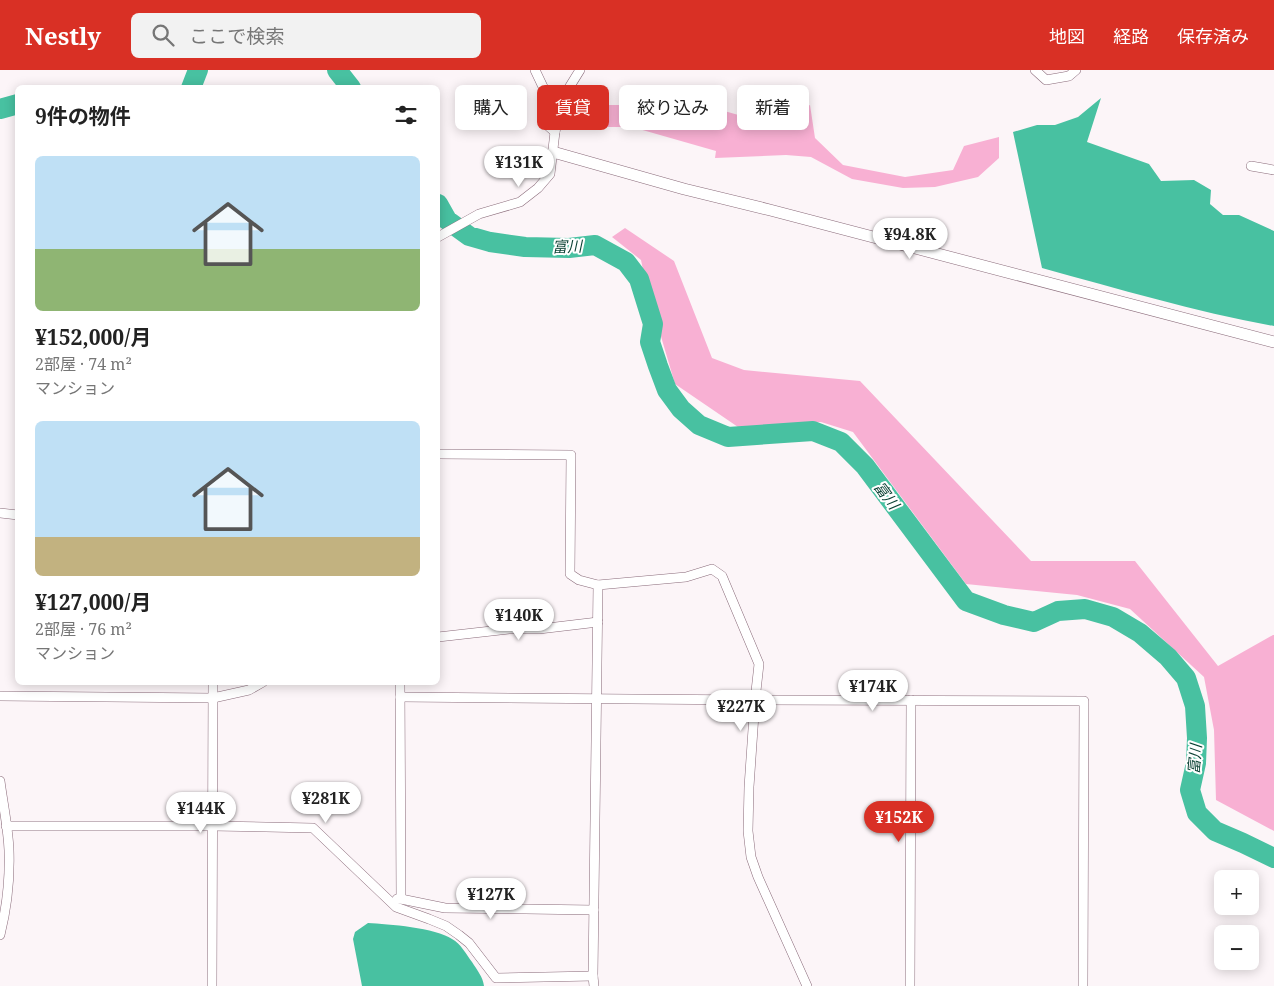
<!DOCTYPE html>
<html lang="ja">
<head>
<meta charset="utf-8">
<style>
	:root { --surface:#fff; --page:#f2f2f2; --text:#222; --muted:#767676; --accent:#d93025 }
	body { margin:0; font-family:"Noto Serif","Noto Sans JP",serif; background:var(--page); color:var(--text); height:100vh; display:flex; flex-direction:column; font-size:19px; white-space:nowrap }
	* { box-sizing:border-box; margin:0 }
	p { font-size:16px; color:var(--muted) }
	.icon { flex:none; width:28px; height:28px; fill:none; stroke:currentColor; stroke-width:2; stroke-linecap:round; stroke-linejoin:round }
	.map { position:relative; flex:1; overflow:hidden }
	.side { position:absolute; left:15px; top:15px; width:425px; height:600px; display:flex; flex-direction:column; background:var(--surface); border-radius:8px; box-shadow:0 2px 12px #0003 }
	.side>* { flex:none }
	.hud { position:absolute; left:455px; top:15px; width:475px; height:45px; display:flex; gap:10px }
	.controls { position:absolute; left:1214px; top:800px; display:grid; gap:10px }
	.controls a { display:grid; place-items:center; width:45px; height:45px; border-radius:8px; background:var(--surface); box-shadow:0 2px 12px #0003; font-size:25px }
	.price { position:absolute; translate:-50% -42px; padding:0 11px; border-radius:18px; background:#fff; color:#222; font-size:16px; line-height:32px; filter:drop-shadow(0 1px 2px #0008) }
	.price::after { content:''; position:absolute; left:50%; top:30px; width:15px; height:11px; margin-left:-8px; background:inherit; clip-path:polygon(0 0,100% 0,50% 100%) }
	.price.active { background:var(--accent); color:#fff }
	ul { padding:0; list-style:none }
	li { display:grid; align-content:center; gap:10px; height:265px; padding:0 20px }
	li span { display:grid; place-items:center; height:155px; border-radius:8px; color:#555 }
	li>.icon { margin-inline-start:auto }
	span .icon { width:90px; height:90px; fill:#fffc; stroke-width:1 }
	li b { font-size:21px }
	h2 { display:flex; justify-content:space-between; align-items:center; height:60px; padding:0 20px; font-size:21px }
	.pill { padding:0 18px; border-radius:8px; background:var(--surface); box-shadow:0 2px 12px #0003; font-size:18px; line-height:45px }
	.pill.active { background:var(--accent); color:#fff }
	header { display:flex; align-items:center; gap:30px; box-sizing:border-box; height:70px; padding:0 25px; background:var(--accent); color:#fff }
	header strong { font-size:24px }
	nav { display:flex; gap:28px; margin-inline-start:auto; font-size:18px }
	.search { width:350px; height:45px; background:var(--page); display:flex; align-items:center; gap:12px; box-sizing:border-box; padding:0 18px; border-radius:8px; color:var(--muted); font-size:19px }
	.map>svg:first-child { display:block }
	.green { fill:#f8b0d3 }
	.water { fill:#48c1a1 }
	.lines { fill:none; stroke-linecap:round; stroke-linejoin:round }
	.river { stroke:#48c1a1; stroke-width:20 }
	.minor-casing { stroke:#8a6b7a; stroke-width:10 }
	.tertiary-casing { stroke:#8a6b7a; stroke-width:12 }
	.minor { stroke:#fff; stroke-width:9 }
	.tertiary { stroke:#fff; stroke-width:11 }
	.labels { text-anchor:middle; dominant-baseline:central; stroke-width:4; stroke-linejoin:round; paint-order:stroke }
	.water-label { font-size:15px; font-style:italic; fill:#083f32; stroke:#fff }
</style>
</head>
<body>
<header>
<strong>Nestly</strong>
<div class="search"><svg class="icon" aria-label="search" viewBox="0 0 24 24"><circle cx="10" cy="10" r="6"/><path d="M15 15l6 6"/></svg>ここで検索</div>
<nav><a>地図</a><a>経路</a><a>保存済み</a></nav>
</header>
<div class="map">
<svg width="1274" height="916" viewBox="0 0 1274 916">
	<rect width="100%" height="100%" fill="#fcf5f8"/>
	<g class="green">
		<polygon points="675,27 770,54 810,35 815,68 843,95 905,107 953,100 964,76 999,67 999,88 978,107 935,117 903,118 852,109 811,87 786,85 715,88 716,81 632,57 604,57 607,35 657,35"/>
		<polygon points="625,158 674,191 712,288 744,300 860,311 1031,491 1135,491 1218,596 1273,565 1274,565 1274,761 1216,730 1214,660 1204,607 1130,539 1077,525 966,514 853,362 821,352 738,357 675,314 647,219 641,190 612,167"/>
	</g>
	<g class="water">
		<path d="M 1101,28 L 1087,72 L 1149,94 L 1161,111 L 1194,110 L 1211,120 L 1210,134 L 1223,145 L 1239,145 L 1274,161 L 1274,256 C 1196,242 1119,219 1042,198 L 1013,62 L 1037,55 L 1055,55 L 1078,47 Z"/>
		<path d="M 368,853 C 388,854 436,858 452,869 C 461,874 466,884 472,892 C 477,900 483,907 484,916 L 362,916 L 353,869 L 355,862 Z"/>
	</g>
	<g class="lines">
		<g class="river">
			<polyline points="337,0 351,18"/>
			<polyline points="191,18 198,0"/>
			<polyline points="0,39 18,34"/>
			<polyline points="438,134 447,150 469,166 490,172 525,177 569,178 595,175 626,192 639,209 653,254 650,272 658,296 667,320 681,339 699,355 728,367 813,361 841,372 865,396 966,531 1004,545 1034,552 1058,541 1085,539 1113,547 1140,563 1168,587 1186,608 1195,636 1197,668 1196,693 1190,720 1197,743 1215,761 1243,773 1274,788"/>
		</g>
		<g class="minor-casing">
			<g id="minor">
				<polyline points="535,0 544,19 547,55 555,62"/>
				<polyline points="1035,0 1046,10 1069,6 1076,0"/>
				<polyline points="1251,96 1274,100"/>
				<polyline points="438,167 479,144 520,132 538,118 550,104 555,62 562,29 580,0"/>
				<polyline points="438,384 571,385 570,504 579,510 598,515 593,906 594,916"/>
				<polyline points="0,443 18,445"/>
				<polyline points="598,515 686,507 712,499 722,506 759,594 755,630 749,717 748,761 751,787 758,807 807,916"/>
				<polyline points="438,567 509,559 539,559 598,552"/>
				<polyline points="400,612 401,829"/>
				<polyline points="0,626 213,628 249,620 263,612"/>
				<polyline points="400,627 755,630 1084,631 1083,916"/>
				<path d="M 0,711 C 3,734 8,757 9,780 C 10,808 7,837 0,865"/>
				<polyline points="6,756 213,756 313,758 396,837 429,849 446,856 459,865 469,873 496,908 593,906"/>
				<polyline points="397,829 401,829 445,838 594,840"/>
				<polyline points="212,916 213,612"/>
				<polyline points="910,916 911,630"/>
			</g>
		</g>
		<g class="tertiary-casing">
			<polyline id="tertiary" points="553,82 684,119 770,140 1274,272"/>
		</g>
		<use href="#minor" class="minor"/>
		<use href="#tertiary" class="tertiary"/>
	</g>
	<g class="labels">
		<g class="water-label">
			<text transform="translate(567 176) rotate(-2)">富川</text>
			<text transform="translate(887 425) rotate(53)">富川</text>
			<text transform="translate(1194 689) rotate(-85)">富川</text>
		</g>
	</g>
</svg>
<div class="controls">
<a>+</a>
<a>−</a>
</div>
<b class="price" style="left:519px;top:118px">¥131K</b>
<b class="price" style="left:910px;top:190px">¥94.8K</b>
<b class="price" style="left:519px;top:571px">¥140K</b>
<b class="price" style="left:873px;top:642px">¥174K</b>
<b class="price" style="left:741px;top:662px">¥227K</b>
<b class="price" style="left:326px;top:754px">¥281K</b>
<b class="price" style="left:201px;top:764px">¥144K</b>
<b class="price active" style="left:899px;top:773px">¥152K</b>
<b class="price" style="left:491px;top:850px">¥127K</b>
<div class="hud">
<a class="pill">購入</a>
<a class="pill active">賃貸</a>
<a class="pill">絞り込み</a>
<a class="pill">新着</a>
</div>
<section class="side">
<h2>9件の物件<svg class="icon" aria-label="filters" viewBox="0 0 24 24"><path d="M4 7h16M4 17h16"/><circle cx="9" cy="7" r="2"/><circle cx="15" cy="17" r="2"/></svg></h2>
<ul>
<li><span style="background:linear-gradient(#bfe0f5 60%,#8fb573 0)"><svg class="icon" aria-label="home" viewBox="0 0 24 24"><path d="M3 11l9-7 9 7M6 9v11h12V9"/></svg></span><div><b>¥152,000/月</b><p>2部屋 · 74 m²</p><p>マンション</p></div></li>
<li><span style="background:linear-gradient(#bfe0f5 75%,#c2b280 0)"><svg class="icon" aria-label="home" viewBox="0 0 24 24"><path d="M3 11l9-7 9 7M6 9v11h12V9"/></svg></span><div><b>¥127,000/月</b><p>2部屋 · 76 m²</p><p>マンション</p></div></li>
</ul>
</section>
</div>
</body>
</html>
